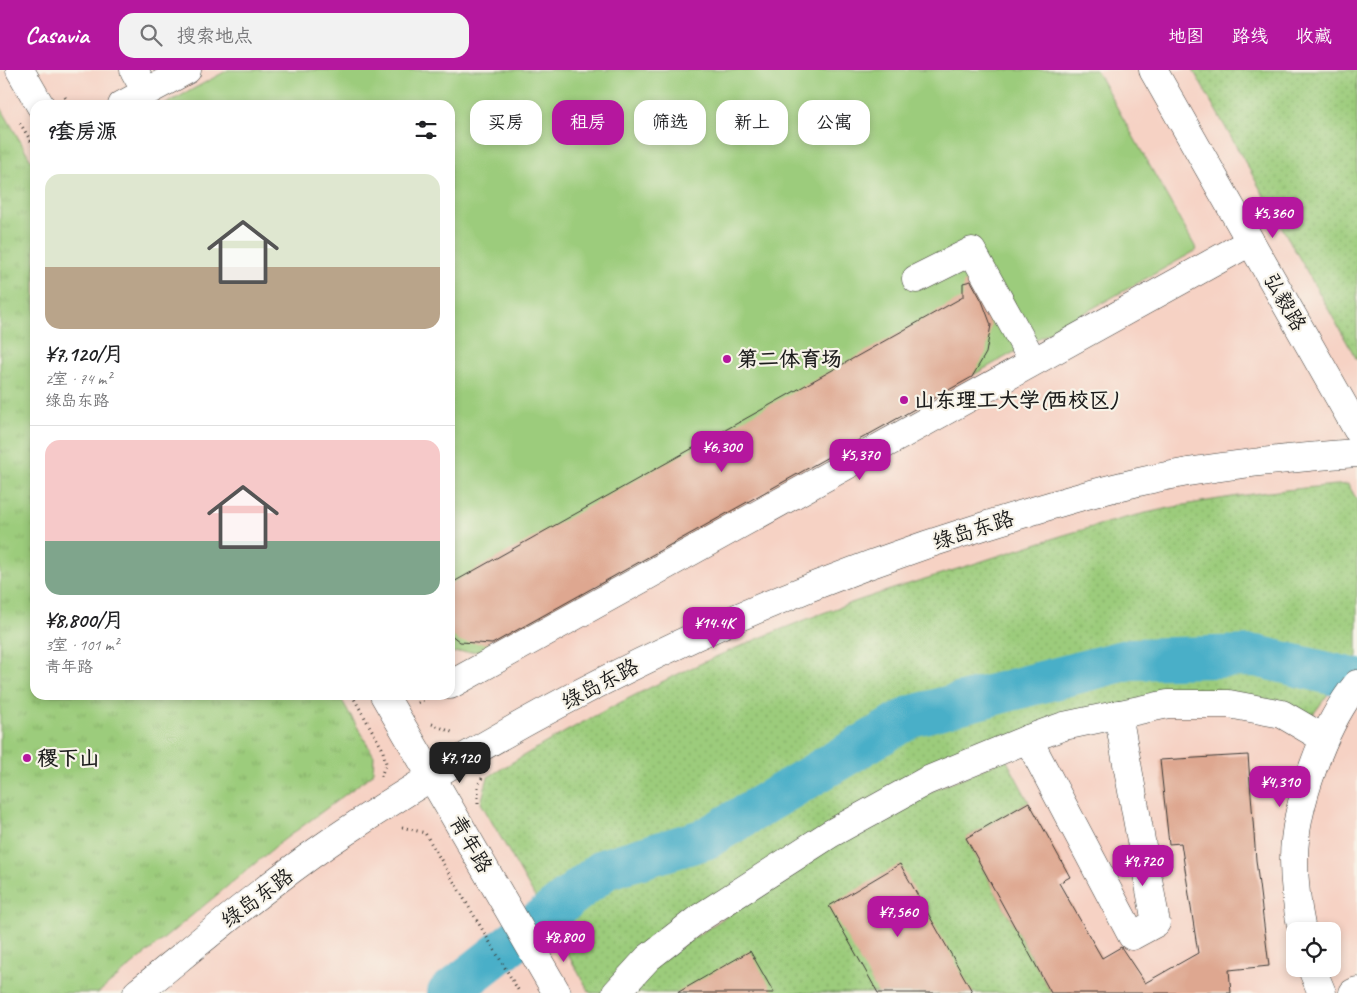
<!DOCTYPE html>
<html lang="zh">
<head>
<meta charset="utf-8">
<style>
	:root { --surface:#fff; --page:#f2f2f2; --text:#202124; --muted:#757577; --line:#e0e0e0; --accent:#b5179e }
	body { margin:0; font-family:Caveat,"LXGW WenKai TC",sans-serif; background:var(--page); color:var(--text); height:100vh; display:flex; flex-direction:column; font-size:19px; white-space:nowrap }
	* { box-sizing:border-box; margin:0 }
	p { font-size:16px; color:var(--muted) }
	.icon { flex:none; width:28px; height:28px; fill:none; stroke:currentColor; stroke-width:2; stroke-linecap:round; stroke-linejoin:round }
	.map { position:relative; flex:1; overflow:hidden }
	.details { position:absolute; left:30px; top:30px; width:425px; height:600px; display:flex; flex-direction:column; background:var(--surface); border-radius:15px; box-shadow:0 2px 8px #0003 }
	.details>* { flex:none }
	.guide { position:absolute; left:470px; top:30px; width:475px; height:45px; display:flex; gap:10px }
	.fabs { position:absolute; left:1286px; top:852px; display:grid; gap:10px }
	.fabs a { display:grid; place-items:center; width:55px; height:55px; border-radius:10px; background:var(--surface); box-shadow:0 2px 8px #0003; font-size:25px }
	.price { position:absolute; translate:-50% -42px; padding:0 11px; border-radius:10px; background:var(--accent); color:#fff; font-size:16px; line-height:32px; filter:drop-shadow(0 1px 2px #0008) }
	.price::after { content:''; position:absolute; left:50%; top:30px; width:15px; height:11px; margin-left:-8px; background:inherit; clip-path:polygon(0 0,100% 0,50% 100%) }
	.price.on { background:#222; color:#fff }
	ul { padding:0; list-style:none }
	li { display:grid; align-content:center; gap:10px; height:265px; padding:0 15px }
	li+li { border-top:1px solid var(--line) }
	li span { display:grid; place-items:center; height:155px; border-radius:15px; color:#555 }
	li>.icon { margin-inline-start:auto }
	span .icon { width:90px; height:90px; fill:#fffc; stroke-width:1 }
	li b { font-size:21px }
	h2 { display:flex; justify-content:space-between; align-items:center; height:60px; padding:0 15px; font-size:21px }
	.tag { padding:0 18px; border-radius:15px; background:var(--surface); box-shadow:0 2px 8px #0003; font-size:18px; line-height:45px }
	.tag.on { background:var(--accent); color:#fff }
	header { display:flex; align-items:center; gap:30px; box-sizing:border-box; height:70px; padding:0 25px; background:var(--accent); color:#fff }
	header strong { font-size:24px }
	nav { display:flex; gap:28px; margin-inline-start:auto; font-size:18px }
	.search { width:350px; height:45px; background:var(--page); display:flex; align-items:center; gap:12px; box-sizing:border-box; padding:0 18px; border-radius:15px; color:var(--muted); font-size:19px }
	.map>svg:first-child { display:block }
	.built { fill:#f6d2c4; fill-rule:evenodd }
	.grass { fill:url(#grass-dots); stroke:#5c744c }
	.park { fill:url(#park-tufts); stroke:#5c744c }
	.pitch { fill:#9ccc7b; stroke:#5c744c }
	.lines { fill:none; stroke-linecap:round; stroke-linejoin:round }
	.river { stroke:#49afc8; stroke-width:42 }
	.building { fill:#dea790 }
	.minor-casing { stroke:#3c3935; stroke-width:29 }
	.path { stroke:#3c3935; stroke-width:3; stroke-dasharray:1 4; stroke-linecap:butt }
	.minor { stroke:#fff; stroke-width:28 }
	.poi-dot { fill:#b5179e; stroke:#f7f3e8; stroke-width:2 }
	.labels { text-anchor:middle; dominant-baseline:central; stroke-width:4.5; stroke-linejoin:round; paint-order:stroke }
	.street-label { font-size:21px; fill:#1c1c1c; stroke:#f7f3e8 }
	.poi-label { font-size:21px; font-weight:bold; fill:#1c1c1c; stroke:#f7f3e8; text-anchor:start }
</style>
</head>
<body>
<header>
<strong>Casavia</strong>
<div class="search"><svg class="icon" aria-label="search" viewBox="0 0 24 24"><circle cx="10" cy="10" r="6"/><path d="M15 15l6 6"/></svg>搜索地点</div>
<nav><a>地图</a><a>路线</a><a>收藏</a></nav>
</header>
<div class="map">
<svg width="1357" height="923" viewBox="0 0 1357 923">
	<defs>
		<pattern id="grass-dots" width="8" height="8" patternUnits="userSpaceOnUse" patternTransform="scale(1.25)"><rect width="8" height="8" fill="#9ccc7b"/><path d="M2 2h.1M6 6h.1" fill="none" stroke="#86af6a" stroke-width="1.8" stroke-linecap="round"/></pattern>
		<pattern id="park-tufts" width="24" height="20" patternUnits="userSpaceOnUse" patternTransform="scale(1.25)"><rect width="24" height="20" fill="#9ccc7b"/><path d="M3 7l-1-3M5 7V3M7 7l1-3M15 17l-1-3M17 17v-4M19 17l1-3" fill="none" stroke="#86af6a"/></pattern>
	</defs>
	<rect width="100%" height="100%" fill="#f7f3e8"/>
	<filter id="ink" filterUnits="userSpaceOnUse"><feTurbulence type="fractalNoise" baseFrequency=".02" numOctaves="2"/><feDisplacementMap in="SourceGraphic" scale="10" xChannelSelector="R" yChannelSelector="G"/><feConvolveMatrix kernelMatrix="1 2 1 2 8 2 1 2 1" color-interpolation-filters="sRGB"/></filter>
	<filter id="wash" filterUnits="userSpaceOnUse"><feTurbulence type="fractalNoise" baseFrequency=".0096" numOctaves="4" result="noise"/><feDisplacementMap in="SourceGraphic" scale="20" xChannelSelector="R" yChannelSelector="G"/><feGaussianBlur stdDeviation="1.12" result="paint"/><feColorMatrix in="noise" values="0 0 0 0 0 0 0 0 0 0 0 0 0 0 0 0 0 1.4 0 .05"/><feComposite in="paint" operator="in"/></filter>
	<g filter="url(#wash)">
		<rect width="100%" height="100%" fill="#efe0c1"/>
		<path class="built" d="M 0,0 L 1357,0 L 1357,923 L 0,923 ZM 35,35 L 450,35 L 450,625 L 35,625 ZM 1295,861 L 1332,861 L 1332,899 L 1295,899 Z"/>
		<g class="grass">
			<polygon points="1193,0 1357,0 1357,290"/>
			<path d="M 1348,414 L 1357,430 L 1357,586 L 1311,647 L 1218,627 L 948,693 L 603,923 L 590,923 L 481,733 L 488,707 C 584,648 687,596 792,555 C 849,532 908,514 967,496 C 1011,482 1054,467 1099,455 C 1180,432 1264,421 1348,414 Z"/>
			<polygon points="1006,689 1029,732 966,768 1051,923 626,923 650,897 885,741"/>
		</g>
		<polygon class="park" points="0,36 35,97 35,625 339,625 374,686 373,704 281,772 98,923 0,923"/>
		<polygon class="pitch" points="228,0 1096,0 1197,180 479,581 450,583 450,35 164,35"/>
		<g class="lines">
			<polyline class="river" points="448,923 605,799 705,769 912,646 1130,589 1256,586 1357,610"/>
		</g>
		<g id="blocks">
			<g class="building">
				<polygon points="971,211 982,231 991,255 986,283 972,307 492,574 460,572 450,564 450,514 963,227 963,213"/>
				<polygon points="1248,685 1256,790 1269,896 1229,900 1231,923 1051,923 966,768 1029,732 1070,807 1059,813 1102,888 1121,877 1145,913 1198,883 1181,773 1169,774 1160,690"/>
				<polygon points="900,794 973,923 878,923 829,836"/>
				<polygon points="750,881 774,923 677,923"/>
			</g>
		</g>
	</g>
	<g filter="url(#ink)">
		<use href="#blocks" fill-opacity="0" stroke="#3c3935" stroke-width="1"/>
		<g class="lines">
			<g class="minor-casing">
				<g id="minor">
					<polyline points="20,0 40,35"/>
					<polyline points="134,0 146,22"/>
					<polyline points="1153,0 1357,359"/>
					<polyline points="122,35 187,0"/>
					<polyline points="916,209 972,181 1033,291"/>
					<polyline points="450,615 1250,172"/>
					<polyline points="384,625 557,923"/>
					<polyline points="1028,669 1132,866 1156,853 1118,644"/>
					<path d="M 1302,861 C 1297,837 1294,814 1294,789 C 1294,737 1324,654 1357,614"/>
					<polyline points="1312,899 1322,923"/>
					<path d="M 137,923 C 200,872 263,818 330,772 C 532,636 752,528 984,456 C 1051,435 1118,414 1188,402 C 1244,393 1301,387 1357,383"/>
					<polyline points="616,923 648,888 698,849 830,764 926,711 1028,669 1064,656 1168,634 1229,634 1282,644 1323,668"/>
					<polyline points="1353,923 1357,921"/>
				</g>
			</g>
			<g class="path">
				<polyline points="65,27 70,35"/>
				<polyline points="20,53 35,78"/>
				<polyline points="352,625 382,678 386,693 380,709"/>
				<polyline points="418,633 430,626"/>
				<polyline points="432,654 454,663"/>
				<polyline points="478,733 478,715 482,708"/>
				<polyline points="402,757 425,763 520,923"/>
			</g>
			<use href="#minor" class="minor"/>
		</g>
	</g>
	<g class="poi-dot">
		<circle cx="727" cy="289" r="5"/>
		<circle cx="904" cy="330" r="5"/>
		<circle cx="27" cy="688" r="5"/>
	</g>
	<g class="labels">
		<g class="street-label">
			<text transform="translate(1285 232) rotate(60)">弘毅路</text>
			<text transform="translate(973 460) rotate(-18)">绿岛东路</text>
			<text transform="translate(600 614) rotate(-28)">绿岛东路</text>
			<text transform="translate(471 774) rotate(60)">青年路</text>
			<text transform="translate(257 828) rotate(-37)">绿岛东路</text>
		</g>
		<g class="poi-label">
			<text x="737" y="289">第二体育场</text>
			<text x="914" y="330">山东理工大学(西校区)</text>
			<text x="37" y="688">稷下山</text>
		</g>
	</g>
</svg>
<div class="fabs">
<a><svg class="icon" aria-label="locate" viewBox="0 0 24 24"><circle cx="12" cy="12" r="6"/><path d="M12 2v4M12 18v4M2 12h4M18 12h4"/></svg></a>
</div>
<b class="price" style="left:1273px;top:169px">¥5,360</b>
<b class="price" style="left:722px;top:403px">¥6,300</b>
<b class="price" style="left:860px;top:411px">¥5,370</b>
<b class="price" style="left:714px;top:579px">¥14.4K</b>
<b class="price on" style="left:460px;top:714px">¥7,120</b>
<b class="price" style="left:1280px;top:738px">¥4,310</b>
<b class="price" style="left:1143px;top:817px">¥9,720</b>
<b class="price" style="left:898px;top:868px">¥7,560</b>
<b class="price" style="left:564px;top:893px">¥8,800</b>
<div class="guide">
<a class="tag">买房</a>
<a class="tag on">租房</a>
<a class="tag">筛选</a>
<a class="tag">新上</a>
<a class="tag">公寓</a>
</div>
<section class="details">
<h2>9套房源<svg class="icon" aria-label="filters" viewBox="0 0 24 24"><path d="M4 7h16M4 17h16"/><circle cx="9" cy="7" r="2"/><circle cx="15" cy="17" r="2"/></svg></h2>
<ul>
<li><span style="background:linear-gradient(#dfe7d0 60%,#b9a48a 0)"><svg class="icon" aria-label="home" viewBox="0 0 24 24"><path d="M3 11l9-7 9 7M6 9v11h12V9"/></svg></span><div><b>¥7,120/月</b><p>2室 · 74 m²</p><p>绿岛东路</p></div></li>
<li><span style="background:linear-gradient(#f6c9c9 65%,#7fa58c 0)"><svg class="icon" aria-label="home" viewBox="0 0 24 24"><path d="M3 11l9-7 9 7M6 9v11h12V9"/></svg></span><div><b>¥8,800/月</b><p>3室 · 101 m²</p><p>青年路</p></div></li>
</ul>
</section>
</div>
</body>
</html>
